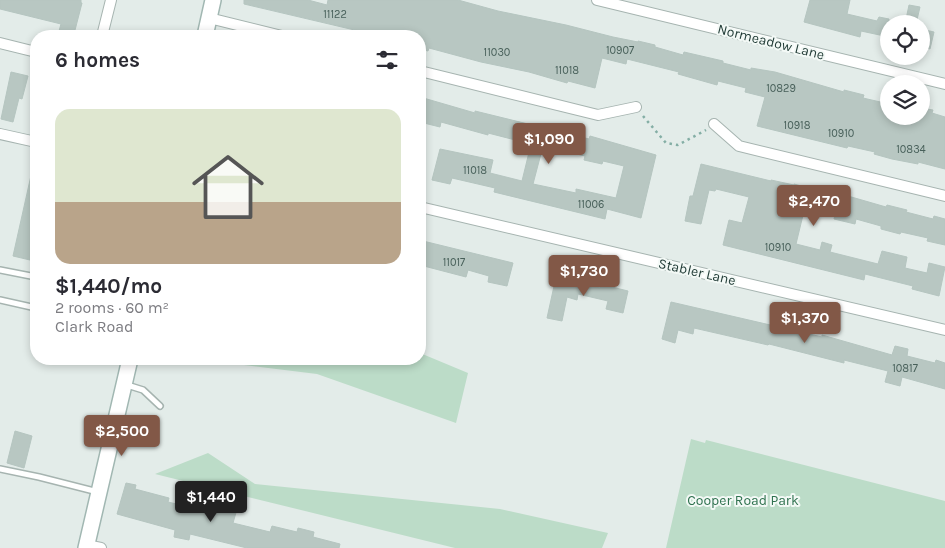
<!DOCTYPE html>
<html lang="en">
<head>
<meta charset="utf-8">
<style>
	:root { --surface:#fff; --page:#f7f7f7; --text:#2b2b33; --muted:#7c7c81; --accent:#825847 }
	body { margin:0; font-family:Karla,sans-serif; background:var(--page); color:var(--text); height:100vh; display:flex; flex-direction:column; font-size:19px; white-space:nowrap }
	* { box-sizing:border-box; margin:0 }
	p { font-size:16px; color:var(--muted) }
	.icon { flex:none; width:28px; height:28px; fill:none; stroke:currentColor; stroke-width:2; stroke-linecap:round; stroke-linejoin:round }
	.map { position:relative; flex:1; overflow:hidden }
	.details { position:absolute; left:30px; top:30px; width:396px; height:335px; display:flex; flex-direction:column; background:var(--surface); border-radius:20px; box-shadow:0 2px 8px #0003 }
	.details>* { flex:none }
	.tools { position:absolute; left:880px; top:15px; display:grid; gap:10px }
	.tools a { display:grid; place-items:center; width:50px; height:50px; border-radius:50%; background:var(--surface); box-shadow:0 2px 8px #0003; font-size:25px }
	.price { position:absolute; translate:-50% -42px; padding:0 11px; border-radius:5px; background:var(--accent); color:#fff; font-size:16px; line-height:32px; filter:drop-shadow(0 1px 2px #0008) }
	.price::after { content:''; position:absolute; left:50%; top:30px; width:15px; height:11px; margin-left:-8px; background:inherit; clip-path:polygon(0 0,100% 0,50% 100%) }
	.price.active { background:#222; color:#fff }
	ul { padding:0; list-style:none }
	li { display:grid; align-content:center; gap:10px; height:265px; padding:0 25px }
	li span { display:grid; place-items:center; height:155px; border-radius:15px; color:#555 }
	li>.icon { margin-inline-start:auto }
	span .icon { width:90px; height:90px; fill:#fffc; stroke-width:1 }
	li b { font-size:21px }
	h2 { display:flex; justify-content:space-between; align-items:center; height:60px; padding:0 25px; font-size:21px }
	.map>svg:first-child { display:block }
	.green { fill:#bcdcc8 }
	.building { fill:#b8c7c2; stroke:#b5c5c0; fill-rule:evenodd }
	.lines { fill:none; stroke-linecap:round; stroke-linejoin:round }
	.lane-casing { stroke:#a6b4b0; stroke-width:8 }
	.street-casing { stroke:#a6b4b0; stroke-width:12 }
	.secondary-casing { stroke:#a1b7b2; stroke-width:18 }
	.path { stroke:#84aea5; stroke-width:2.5; stroke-dasharray:2.5 4; stroke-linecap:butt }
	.lane { stroke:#fff; stroke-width:5 }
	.street { stroke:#fff; stroke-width:10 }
	.secondary { stroke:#fff; stroke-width:15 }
	.labels { text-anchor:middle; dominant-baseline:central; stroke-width:4; stroke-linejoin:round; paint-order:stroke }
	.number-label { font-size:11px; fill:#48605a }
	.street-label { font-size:14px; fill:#233d38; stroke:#f3f9f6 }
	.park-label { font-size:14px; fill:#2f724f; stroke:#f3f9f6 }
</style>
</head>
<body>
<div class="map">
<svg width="945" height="548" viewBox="0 0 945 548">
	<rect width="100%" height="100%" fill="#e3ece9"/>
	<g class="green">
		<polygon points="420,353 468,373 456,423 317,374 196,359 420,359"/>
		<polygon points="691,439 705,443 706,440 945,501 945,548 666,548"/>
		<polygon points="208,453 255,484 500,509 608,533 602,548 455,548 155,474"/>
	</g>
	<g class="building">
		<polygon points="0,0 81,0 81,3 82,3 74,34 59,31 61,24 0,9"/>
		<polygon points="244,0 308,0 327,5 328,0 458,0 498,11 566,25 613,37 638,42 638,41 655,45 655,47 683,55 684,52 723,61 723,63 751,70 751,68 775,72 844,92 844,90 864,95 863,98 889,104 889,116 921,116 921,108 933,110 932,113 945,117 945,169 918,162 918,164 892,159 874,154 875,152 848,146 847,148 757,126 765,97 745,92 746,88 718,81 717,85 678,74 679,72 627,59 626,64 602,58 595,88 568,81 567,83 529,72 481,62 429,48 428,51 420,49 420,36 380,36 244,4"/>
		<polygon points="810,0 850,0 847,14 877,21 879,17 889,19 889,37 861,31 860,37 804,22"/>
		<polygon points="909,5 920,7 916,24 905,24"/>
		<polygon points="921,29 934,32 930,49 921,46"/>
		<polygon points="11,72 28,76 22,99 19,98 13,122 1,119"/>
		<path d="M 420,97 L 475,113 L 475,111 L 589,139 L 590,136 L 656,155 L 641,218 L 607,209 L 605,219 L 494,192 L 495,188 L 452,178 L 450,184 L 432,180 L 440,149 L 493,160 L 490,173 L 522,181 L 531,144 L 488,133 L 488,135 L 441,122 L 440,127 L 420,122 ZM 543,146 L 585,156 L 584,160 L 602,164 L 603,161 L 624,166 L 616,198 L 576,189 L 576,193 L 533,184 Z"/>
		<polygon points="701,164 771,181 771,180 794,185 794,184 840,197 841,194 886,207 887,205 907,210 906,212 933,219 934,216 945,219 945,245 927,241 928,238 901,232 900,234 881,229 881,226 856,219 855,224 834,219 835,215 810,209 809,213 804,211 796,244 820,250 822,242 832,245 830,252 878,264 882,251 907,257 905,268 927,273 929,263 945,267 939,296 912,289 913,286 865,274 864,280 723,245 729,220 742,223 749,197 716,189 715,191 709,190 701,224 685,221 690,196 693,196"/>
		<polygon points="32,171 36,171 36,258 31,257 30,260 13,256"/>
		<polygon points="423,241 513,263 507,286 488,282 489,276 468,270 466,277 420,265 420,247 422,247"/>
		<polygon points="556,277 600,288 600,284 628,291 623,313 606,309 608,301 578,294 577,300 567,297 562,321 547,318"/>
		<polygon points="671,302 822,337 822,335 892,355 895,346 908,349 907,356 935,363 936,360 945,363 945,389 902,377 900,386 885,382 888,371 844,360 844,363 769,344 768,345 694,328 693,334 678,330 675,343 662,339"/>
		<polygon points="15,431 32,436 24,468 7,463"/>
		<polygon points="126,483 136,485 135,489 169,498 168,502 210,512 212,503 237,509 233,523 270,532 272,526 297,532 298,528 314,532 313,537 340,544 339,548 247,548 190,534 189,540 174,537 175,530 117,514"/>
	</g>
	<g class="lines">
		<g class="lane-casing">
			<g id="lane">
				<polyline points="0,270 36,277"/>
				<polyline points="0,300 36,308"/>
				<polyline points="127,385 143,390 160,406"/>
				<polyline points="0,469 39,477 98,492"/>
			</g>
		</g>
		<g class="street-casing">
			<g id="street">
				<polyline points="597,0 945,84"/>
				<polyline points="209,18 282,36"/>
				<polyline points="102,36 111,0"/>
				<polyline points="0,43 36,52"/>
				<polyline points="420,71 598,115 636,107"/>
				<polyline points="714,124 739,146 945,196"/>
				<polyline points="0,134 36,142"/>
				<polyline points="420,207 945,330"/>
				<polyline points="86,545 101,548"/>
			</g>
		</g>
		<g class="secondary-casing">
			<g id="secondary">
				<polyline points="205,36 213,0"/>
				<polyline points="86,548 130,359"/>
			</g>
		</g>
		<polyline class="path" points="643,116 666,143 678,145 706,130"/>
		<use href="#lane" class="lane"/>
		<use href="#street" class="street"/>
		<use href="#secondary" class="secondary"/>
	</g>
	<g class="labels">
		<g class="number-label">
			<text x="335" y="14">11122</text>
			<text x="620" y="50">10907</text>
			<text x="497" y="52">11030</text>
			<text x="567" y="70">11018</text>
			<text x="781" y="88">10829</text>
			<text x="797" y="125">10918</text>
			<text x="841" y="133">10910</text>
			<text x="911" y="149">10834</text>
			<text x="475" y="170">11018</text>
			<text x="591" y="204">11006</text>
			<text x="778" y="247">10910</text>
			<text x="454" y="262">11017</text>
			<text x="905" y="368">10817</text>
		</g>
		<g class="street-label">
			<text transform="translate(771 42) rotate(14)">Normeadow Lane</text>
			<text transform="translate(697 272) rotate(13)">Stabler Lane</text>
		</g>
		<g class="park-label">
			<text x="743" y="500">Cooper Road Park</text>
		</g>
	</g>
</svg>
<div class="tools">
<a><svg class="icon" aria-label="locate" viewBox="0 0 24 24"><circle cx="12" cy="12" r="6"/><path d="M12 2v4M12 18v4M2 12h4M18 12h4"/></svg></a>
<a><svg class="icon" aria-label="layers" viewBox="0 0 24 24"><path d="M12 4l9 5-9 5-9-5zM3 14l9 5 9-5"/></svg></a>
</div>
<b class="price" style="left:549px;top:165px">$1,090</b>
<b class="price" style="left:814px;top:227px">$2,470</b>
<b class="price" style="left:584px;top:297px">$1,730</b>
<b class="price" style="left:805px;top:344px">$1,370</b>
<b class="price" style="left:122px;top:457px">$2,500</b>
<b class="price active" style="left:211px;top:523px">$1,440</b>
<section class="details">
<h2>6 homes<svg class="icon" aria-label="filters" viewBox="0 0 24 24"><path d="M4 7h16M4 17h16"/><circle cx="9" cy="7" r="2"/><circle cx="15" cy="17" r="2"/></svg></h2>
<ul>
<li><span style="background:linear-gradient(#dfe7d0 60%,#b9a48a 0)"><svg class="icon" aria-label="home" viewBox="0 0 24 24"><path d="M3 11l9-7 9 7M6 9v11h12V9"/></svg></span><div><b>$1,440/mo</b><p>2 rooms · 60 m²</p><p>Clark Road</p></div></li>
</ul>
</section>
</div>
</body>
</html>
